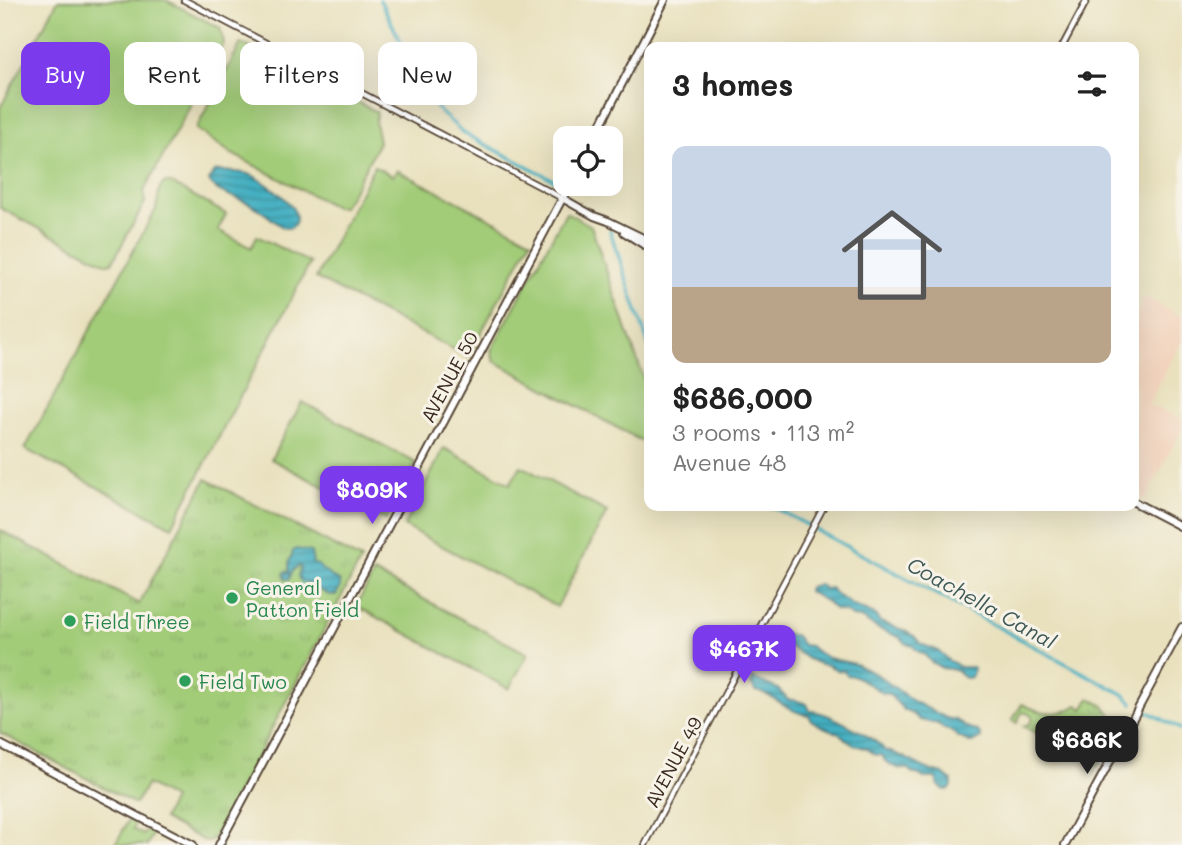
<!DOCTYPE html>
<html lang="en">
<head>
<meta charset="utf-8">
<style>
	:root { --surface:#fff; --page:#f2f2f2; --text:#222; --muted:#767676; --accent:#7c3aed }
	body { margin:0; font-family:Mali,sans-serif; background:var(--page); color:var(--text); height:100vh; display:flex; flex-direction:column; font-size:26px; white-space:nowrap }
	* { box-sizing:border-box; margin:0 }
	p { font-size:23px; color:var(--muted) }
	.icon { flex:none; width:38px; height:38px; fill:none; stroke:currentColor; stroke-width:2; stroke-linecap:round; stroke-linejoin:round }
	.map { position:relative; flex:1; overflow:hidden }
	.drawer { position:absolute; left:644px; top:42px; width:495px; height:469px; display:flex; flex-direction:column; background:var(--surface); border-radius:14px; box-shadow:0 7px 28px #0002 }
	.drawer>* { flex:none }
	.hud { position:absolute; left:21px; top:42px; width:518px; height:63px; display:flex; gap:14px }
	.buttons { position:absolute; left:553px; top:126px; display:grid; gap:14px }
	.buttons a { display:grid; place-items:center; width:70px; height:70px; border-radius:14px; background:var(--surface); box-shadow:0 7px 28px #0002; font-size:35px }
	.price { position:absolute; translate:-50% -60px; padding:0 16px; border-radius:14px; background:var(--accent); color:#fff; font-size:23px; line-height:46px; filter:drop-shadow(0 2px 4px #0008) }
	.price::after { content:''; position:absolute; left:50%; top:42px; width:21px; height:16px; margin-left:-10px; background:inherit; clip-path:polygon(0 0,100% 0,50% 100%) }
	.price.active { background:#222; color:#fff }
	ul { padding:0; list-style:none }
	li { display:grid; align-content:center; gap:14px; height:371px; padding:0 28px }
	li span { display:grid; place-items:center; height:217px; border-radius:14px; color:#555 }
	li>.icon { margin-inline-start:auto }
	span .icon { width:126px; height:126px; fill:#fffc; stroke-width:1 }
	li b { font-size:30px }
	h2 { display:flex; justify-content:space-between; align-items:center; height:84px; padding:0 28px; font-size:30px }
	.tag { padding:0 24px; border-radius:14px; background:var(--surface); box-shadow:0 7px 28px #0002; font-size:24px; line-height:63px }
	.tag.active { background:var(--accent); color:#fff }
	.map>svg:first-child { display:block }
	.built { fill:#f2d4be }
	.green { fill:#a2cc78; stroke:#6e7b4b; stroke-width:2 }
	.park { fill:url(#park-tufts); stroke:#6e7b4b; stroke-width:2 }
	.water { fill:url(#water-rules); stroke:#3f6c70; stroke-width:2 }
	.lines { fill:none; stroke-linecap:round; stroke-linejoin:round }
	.stream { stroke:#43afc1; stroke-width:2 }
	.canal { stroke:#43afc1; stroke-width:3.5 }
	.minor-casing { stroke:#554536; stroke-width:8 }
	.major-casing { stroke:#554536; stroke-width:10 }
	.minor { stroke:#fff; stroke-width:4.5 }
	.major { stroke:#fff; stroke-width:6 }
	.leisure-dot { fill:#2e9e5b; stroke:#f7f3e8; stroke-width:2.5 }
	.labels { text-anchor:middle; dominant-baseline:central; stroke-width:6; stroke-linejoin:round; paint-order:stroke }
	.street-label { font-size:19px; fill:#3b2a1e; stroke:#f7f3e8 }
	.leisure-label { font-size:19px; fill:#27864d; stroke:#f7f3e8; text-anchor:start }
	.water-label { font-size:21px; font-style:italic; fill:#3e5957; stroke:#f7f3e8 }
</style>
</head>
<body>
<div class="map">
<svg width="1182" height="845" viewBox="0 0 1182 845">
	<defs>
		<pattern id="park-tufts" width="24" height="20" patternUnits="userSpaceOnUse" patternTransform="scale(1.75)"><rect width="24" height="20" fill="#a2cc78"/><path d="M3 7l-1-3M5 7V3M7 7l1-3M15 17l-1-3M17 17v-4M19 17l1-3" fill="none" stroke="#8caf67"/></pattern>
		<pattern id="water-rules" width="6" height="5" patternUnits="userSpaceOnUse" patternTransform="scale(1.75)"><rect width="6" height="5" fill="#43afc1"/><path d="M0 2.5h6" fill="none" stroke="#398f9c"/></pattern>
	</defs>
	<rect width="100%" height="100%" fill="#f7f3e8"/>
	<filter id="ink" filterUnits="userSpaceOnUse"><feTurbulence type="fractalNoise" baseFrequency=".0143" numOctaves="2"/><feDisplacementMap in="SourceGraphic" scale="14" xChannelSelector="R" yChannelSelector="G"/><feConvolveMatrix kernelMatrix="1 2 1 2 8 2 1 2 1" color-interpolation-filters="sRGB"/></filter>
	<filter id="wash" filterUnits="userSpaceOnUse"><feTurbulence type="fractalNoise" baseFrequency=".00686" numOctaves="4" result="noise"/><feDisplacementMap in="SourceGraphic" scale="28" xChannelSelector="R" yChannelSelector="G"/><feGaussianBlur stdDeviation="1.57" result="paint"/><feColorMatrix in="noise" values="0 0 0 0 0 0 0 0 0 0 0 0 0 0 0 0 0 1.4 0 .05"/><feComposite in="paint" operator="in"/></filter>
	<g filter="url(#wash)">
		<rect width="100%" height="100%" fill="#e9e1be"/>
		<polygon class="built" points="1145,297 1182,317 1182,340 1148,405 1182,419 1182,429 1145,500 1134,494 1134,319"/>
		<g class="green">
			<polygon points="58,0 166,0 220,28 224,43 144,191 145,202 112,263 107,264 0,208 0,108"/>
			<polygon points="241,43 377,112 375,121 379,142 349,198 342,207 335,207 232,154 196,129"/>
			<polygon points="374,166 393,176 397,170 531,240 468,357 316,278"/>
			<polygon points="164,183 171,183 226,214 218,230 251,248 257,236 310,263 172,527 25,449 156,209 160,187"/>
			<polygon points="566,212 591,226 649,394 649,445 494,361 491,350"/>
			<polygon points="302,402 416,463 386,520 271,459"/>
			<polygon points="444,448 510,484 521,466 607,512 557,607 404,526"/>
			<polygon points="374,573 528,654 509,689 356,606"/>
			<polygon points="129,819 136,823 133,829 143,835 147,829 154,832 147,845 115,845"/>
		</g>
		<g class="park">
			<polygon points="206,479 361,560 213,839 206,842 163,819 173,799 147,784 135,804 0,733 0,530 139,604"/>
			<path d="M 1090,698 L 1104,706 L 1119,724 L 1120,727 L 1098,766 L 1086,759 L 1093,753 L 1093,747 L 1089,743 L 1085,743 L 1082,746 L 1082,754 L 1069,747 L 1066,751 L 1054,744 L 1060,738 L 1060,733 L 1057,730 L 1050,731 L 1048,740 L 1023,726 L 1029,724 L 1032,720 L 1032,716 C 1028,714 1025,711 1021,714 L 1017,723 L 1012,721 L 1022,704 C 1040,713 1059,718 1077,705 L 1083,709 Z"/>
		</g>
		<g class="water">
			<path d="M 218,171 C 229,172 241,171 251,175 C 265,181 311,212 291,228 L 284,228 C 273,221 264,211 252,205 C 238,196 218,196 209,181 L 213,173 Z"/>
			<path d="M 297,549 L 311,552 L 313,564 L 318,565 C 324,573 332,576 340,582 L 340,588 L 336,595 L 329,595 L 299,579 L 298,575 L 301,568 L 299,566 L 293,570 L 289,579 L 285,579 L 284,573 L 286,571 L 289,573 L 289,563 L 293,551 Z"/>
			<path d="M 819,584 L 821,585 L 824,589 L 830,588 L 839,597 L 847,601 L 851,605 L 875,615 L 880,622 L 903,630 L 914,636 L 921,644 L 938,651 L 949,661 L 956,664 L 959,667 L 972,667 L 974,669 L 971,677 C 964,680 961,676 957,670 L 942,668 L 931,662 L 926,656 L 916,650 L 913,646 L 907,644 L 899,637 L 879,629 L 860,618 L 852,617 L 846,612 L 835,610 L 827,602 L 808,591 L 809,587 Z"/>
			<polygon points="780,633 796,636 803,645 810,646 819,653 828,658 855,664 866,669 879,676 913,701 946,718 956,720 964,726 979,732 981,738 972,743 958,737 952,731 944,729 938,724 920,720 913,714 904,710 889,694 883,693 855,676 847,675 843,670 839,671 828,665 820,664 808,659 778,639 777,637"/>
			<path d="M 753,678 L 778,689 L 788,700 L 795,700 L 807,704 L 810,711 C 824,710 878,739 885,751 C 899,752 918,766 932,771 C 934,772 941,773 943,774 C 946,777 948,779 952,781 L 952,786 L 950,789 L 945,790 L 938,785 L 936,778 L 924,778 L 919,775 L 913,773 L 908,769 L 897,768 L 885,761 L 882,755 L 876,755 L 866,748 L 854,745 L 838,733 L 821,726 L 811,720 L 809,715 C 788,713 775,694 755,691 L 751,684 Z"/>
		</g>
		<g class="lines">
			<polyline class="stream" points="299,586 303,581"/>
			<g class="canal">
				<polyline points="380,0 427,94 440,112 465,134 554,180"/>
				<polyline points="610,231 649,346"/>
				<polyline points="771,506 809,526"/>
				<polyline points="816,530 1123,694 1133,703"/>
				<polyline points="1145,710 1182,730"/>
			</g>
		</g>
	</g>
	<g filter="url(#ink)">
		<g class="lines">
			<g class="minor-casing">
				<g id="minor">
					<polyline points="184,0 562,198"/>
					<polyline points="1062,47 1087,0"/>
					<polyline points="645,845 824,506"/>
				</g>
			</g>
			<g class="major-casing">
				<g id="major">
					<polyline points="594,138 665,0"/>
					<polyline points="562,198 594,216 608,221 649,241"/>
					<polyline points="624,232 649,248"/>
					<polyline points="1134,502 1182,527"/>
					<polyline points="0,744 193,845"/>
					<polyline points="219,845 570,184"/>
					<polyline points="1065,845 1182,627"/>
				</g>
			</g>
			<use href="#minor" class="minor"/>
			<use href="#major" class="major"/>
		</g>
	</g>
	<g class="leisure-dot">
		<circle cx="232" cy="598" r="7"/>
		<circle cx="70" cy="621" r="7"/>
		<circle cx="185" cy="681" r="7"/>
	</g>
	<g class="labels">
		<g class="street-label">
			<text transform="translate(449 377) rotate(-62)">AVENUE 50</text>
			<text transform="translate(673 762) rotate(-62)">AVENUE 49</text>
		</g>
		<g class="leisure-label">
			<text x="246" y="587">General<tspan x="246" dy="22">Patton Field</tspan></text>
			<text x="84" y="621">Field Three</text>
			<text x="199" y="681">Field Two</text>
		</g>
		<g class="water-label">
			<text transform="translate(982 602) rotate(29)">Coachella Canal</text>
		</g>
	</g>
</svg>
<div class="buttons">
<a><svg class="icon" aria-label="locate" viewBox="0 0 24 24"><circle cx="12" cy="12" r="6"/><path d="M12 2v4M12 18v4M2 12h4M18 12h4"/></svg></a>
</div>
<b class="price" style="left:372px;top:526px">$809K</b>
<b class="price" style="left:744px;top:685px">$467K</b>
<b class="price active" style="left:1087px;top:776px">$686K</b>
<div class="hud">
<a class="tag active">Buy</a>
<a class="tag">Rent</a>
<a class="tag">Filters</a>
<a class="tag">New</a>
</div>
<section class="drawer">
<h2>3 homes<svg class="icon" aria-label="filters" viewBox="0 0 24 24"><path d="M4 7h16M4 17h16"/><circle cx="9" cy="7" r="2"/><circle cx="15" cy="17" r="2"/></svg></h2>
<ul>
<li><span style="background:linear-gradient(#c9d6e8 65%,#b9a48a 0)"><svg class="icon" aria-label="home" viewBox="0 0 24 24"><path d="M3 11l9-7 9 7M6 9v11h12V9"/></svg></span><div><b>$686,000</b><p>3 rooms · 113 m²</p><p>Avenue 48</p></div></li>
</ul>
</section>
</div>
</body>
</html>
